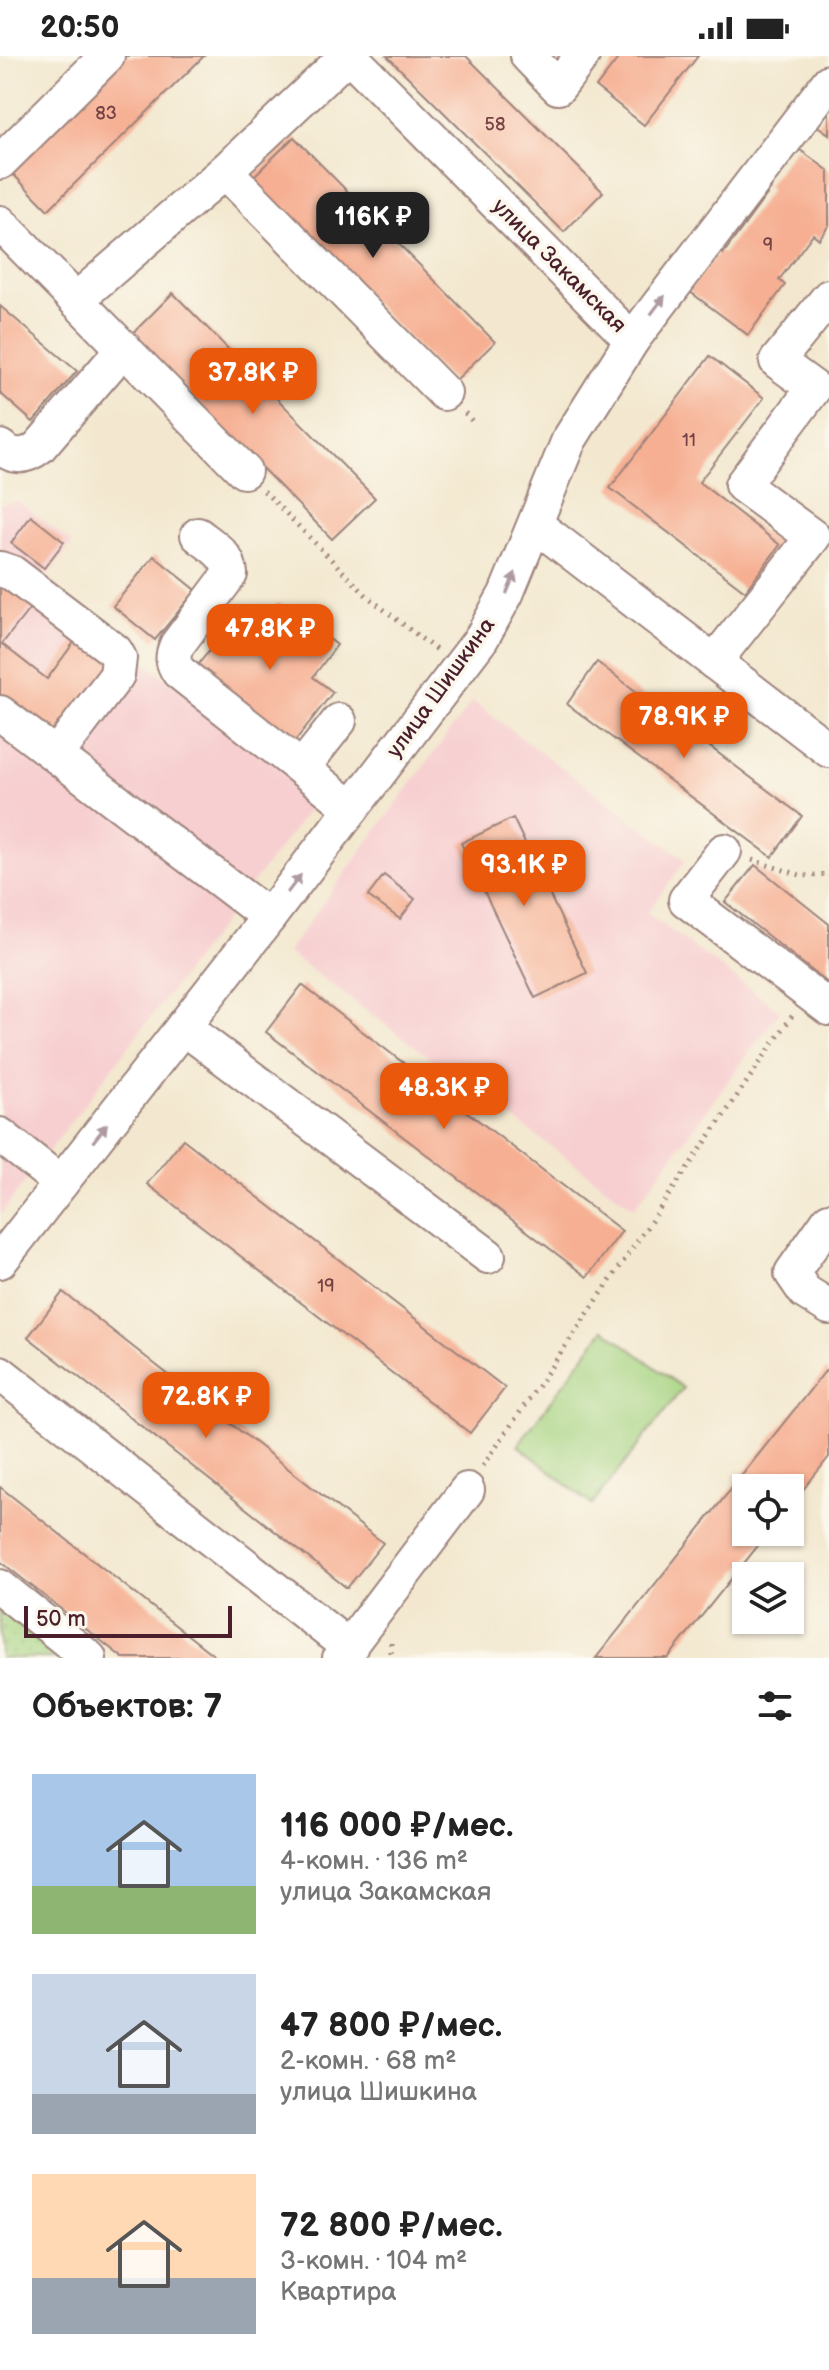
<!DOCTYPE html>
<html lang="ru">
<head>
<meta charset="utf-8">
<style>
	:root { --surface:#fff; --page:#f6f6f6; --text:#222; --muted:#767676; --accent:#ea580c }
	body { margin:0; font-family:"Balsamiq Sans",sans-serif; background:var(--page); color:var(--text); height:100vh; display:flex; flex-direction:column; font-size:30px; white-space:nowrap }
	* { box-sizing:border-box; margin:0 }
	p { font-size:26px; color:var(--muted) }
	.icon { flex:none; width:44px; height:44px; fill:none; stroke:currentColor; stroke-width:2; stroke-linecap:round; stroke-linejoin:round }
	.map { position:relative; height:1602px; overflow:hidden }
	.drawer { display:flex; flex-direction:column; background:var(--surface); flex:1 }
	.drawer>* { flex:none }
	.buttons { position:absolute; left:732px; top:1418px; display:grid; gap:16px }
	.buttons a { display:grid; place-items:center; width:72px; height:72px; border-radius:0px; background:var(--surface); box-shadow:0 2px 6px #0004; font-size:40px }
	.scale { position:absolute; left:24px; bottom:20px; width:208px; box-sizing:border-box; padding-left:8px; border:4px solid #4a1f2b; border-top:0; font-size:22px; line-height:28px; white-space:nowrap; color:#4a1f2b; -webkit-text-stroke:6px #fbf7ec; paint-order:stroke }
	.price { position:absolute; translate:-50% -68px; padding:0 18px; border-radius:16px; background:var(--accent); color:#fff; font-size:26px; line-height:52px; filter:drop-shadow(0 2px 4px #0008) }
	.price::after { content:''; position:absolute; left:50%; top:48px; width:24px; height:18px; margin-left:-12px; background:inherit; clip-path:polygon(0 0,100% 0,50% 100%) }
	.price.selected { background:#222; color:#fff }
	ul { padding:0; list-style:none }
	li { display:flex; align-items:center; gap:24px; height:200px; padding:0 32px }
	li span { display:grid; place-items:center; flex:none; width:224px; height:160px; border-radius:0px; color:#555 }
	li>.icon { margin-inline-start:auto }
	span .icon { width:96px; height:96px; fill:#fffc; stroke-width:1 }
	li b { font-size:34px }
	h2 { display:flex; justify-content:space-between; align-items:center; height:96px; padding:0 32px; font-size:34px }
	.status { display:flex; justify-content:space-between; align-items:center; height:56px; padding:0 40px; background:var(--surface); direction:ltr }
	.status svg { height:22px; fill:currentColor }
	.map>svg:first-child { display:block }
	.built { fill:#f7cfd0 }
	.park { fill:url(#park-dots); stroke:#787956; stroke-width:2 }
	.pitch { fill:#a5d380; stroke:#787956; stroke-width:2 }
	.building { fill:#f6af92 }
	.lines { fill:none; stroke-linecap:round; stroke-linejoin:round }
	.minor-casing { stroke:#9e847d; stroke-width:38 }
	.path { stroke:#9e847d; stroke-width:5; stroke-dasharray:2 6; stroke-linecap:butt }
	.minor { stroke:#fff; stroke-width:34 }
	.oneway { fill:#ae9aa0 }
	.labels { text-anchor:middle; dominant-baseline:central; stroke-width:7; stroke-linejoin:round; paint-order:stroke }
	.number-label { font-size:18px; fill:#754345 }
	.street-label { font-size:22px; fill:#4a1f2b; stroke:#fbf7ec }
</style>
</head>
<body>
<div class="status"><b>20:50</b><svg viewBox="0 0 49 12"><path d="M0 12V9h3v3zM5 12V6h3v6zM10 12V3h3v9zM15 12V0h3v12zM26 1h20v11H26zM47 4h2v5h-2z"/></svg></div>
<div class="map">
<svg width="829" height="1602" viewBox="0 0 829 1602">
	<defs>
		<pattern id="park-dots" width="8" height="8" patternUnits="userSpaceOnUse" patternTransform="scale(2)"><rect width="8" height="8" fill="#a5d380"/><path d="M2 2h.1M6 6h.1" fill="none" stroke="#90b56f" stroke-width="1.8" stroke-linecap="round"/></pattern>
	</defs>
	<rect width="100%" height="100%" fill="#fbf7ec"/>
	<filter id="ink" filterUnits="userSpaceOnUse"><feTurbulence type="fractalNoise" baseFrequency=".0125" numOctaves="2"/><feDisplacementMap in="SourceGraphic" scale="16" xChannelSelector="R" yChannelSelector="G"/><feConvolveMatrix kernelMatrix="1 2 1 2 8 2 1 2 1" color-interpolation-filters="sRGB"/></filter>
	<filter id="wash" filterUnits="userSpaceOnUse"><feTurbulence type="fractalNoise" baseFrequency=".006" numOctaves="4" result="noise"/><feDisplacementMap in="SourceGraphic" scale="32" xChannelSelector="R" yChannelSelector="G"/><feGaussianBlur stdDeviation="1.8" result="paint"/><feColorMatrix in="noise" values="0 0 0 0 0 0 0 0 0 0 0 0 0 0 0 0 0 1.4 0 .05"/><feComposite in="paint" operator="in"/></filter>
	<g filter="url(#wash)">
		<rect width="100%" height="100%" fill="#f3e8cf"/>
		<g class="built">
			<polygon points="18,445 72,487 41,528 320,739 0,1159 0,448"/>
			<polygon points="472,645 686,804 647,857 780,955 634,1152 287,896"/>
		</g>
		<polygon class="park" points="0,1548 68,1602 0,1602"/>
		<polygon class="pitch" points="604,1273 683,1332 592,1449 518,1389"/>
		<g id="blocks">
			<g class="building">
				<polygon points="124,0 204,0 48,154 9,114"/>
				<polygon points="387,0 466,0 603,136 564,176"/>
				<polygon points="620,0 698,0 644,69 596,31"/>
				<polygon points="829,52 829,78 816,69"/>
				<polygon points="294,81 495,286 453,327 251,123"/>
				<polygon points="796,91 829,115 829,169 819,183 813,178 779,224 785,229 748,279 689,235 720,194 723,198 771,133 767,130"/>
				<polygon points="173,237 375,442 332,483 131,279"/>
				<polygon points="0,250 77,315 33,366 0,337"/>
				<polygon points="710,300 764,342 699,426 780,489 745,535 610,432"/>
				<polygon points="31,460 64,486 44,512 11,487"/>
				<polygon points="154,500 196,534 155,584 113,550"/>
				<polygon points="0,521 34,547 2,588 47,623 78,581 113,607 56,681 0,639"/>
				<polygon points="278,547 286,553 288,550 337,589 313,621 333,636 288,694 191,618 236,560 255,575"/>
				<polygon points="597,606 802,760 772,801 567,648"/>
				<polygon points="513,762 587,917 535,942 461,787"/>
				<polygon points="755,809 829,868 829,928 725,846"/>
				<polygon points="384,819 415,843 400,863 368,840"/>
				<polygon points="302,929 622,1175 587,1221 266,976"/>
				<polygon points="183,1083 505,1332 470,1377 147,1128"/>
				<polygon points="63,1236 383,1487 347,1532 28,1281"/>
				<polygon points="826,1314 829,1316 829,1401 790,1450 790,1432 746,1432 746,1476 769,1476 668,1602 596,1602"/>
				<polygon points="0,1431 217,1602 123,1602 0,1505"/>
			</g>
		</g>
	</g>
	<g filter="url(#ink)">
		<use href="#blocks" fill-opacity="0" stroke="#9e847d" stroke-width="2"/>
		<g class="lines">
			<g class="minor-casing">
				<g id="minor">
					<polyline points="350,0 632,284"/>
					<polyline points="528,0 558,31 582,0"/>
					<polyline points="0,106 107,0"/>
					<polyline points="225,115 444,337"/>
					<polyline points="0,167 244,415"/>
					<polyline points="76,244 225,115 347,0"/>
					<path d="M 0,391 C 14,402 25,402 39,391 L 124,292"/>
					<polyline points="536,469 829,694"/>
					<path d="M 198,479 C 212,490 229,499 230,518 L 177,589 C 172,600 172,606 179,616 L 352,752"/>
					<polyline points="0,513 12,517 115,595 119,602 117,619 56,699"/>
					<polyline points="714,606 813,481 742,429 814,332 777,305 829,241"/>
					<polyline points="0,657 269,861"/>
					<polyline points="302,712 339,665"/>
					<polyline points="724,795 686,844 829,952"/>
					<polyline points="183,971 488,1200"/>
					<polyline points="0,1079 61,1127"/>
					<polyline points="829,1164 792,1217 805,1236 829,1251"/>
					<polyline points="0,1205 269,861 481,583 506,538 569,384 632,284 829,26"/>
					<polyline points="0,1317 350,1592"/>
					<polyline points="0,1531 89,1602"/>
					<polyline points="340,1602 467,1434"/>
				</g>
			</g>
			<g class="path">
				<polyline points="465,357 473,366"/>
				<polyline points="264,435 368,541 436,594"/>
				<polyline points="752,804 803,820 829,818"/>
				<polyline points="483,1410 792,960"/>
				<polyline points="391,1587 391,1602"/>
			</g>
			<use href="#minor" class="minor"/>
		</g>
		<defs><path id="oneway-solid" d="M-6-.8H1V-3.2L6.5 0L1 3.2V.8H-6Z" transform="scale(2)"/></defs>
		<g class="oneway">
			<use href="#oneway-solid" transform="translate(658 249) rotate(-53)"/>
			<use href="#oneway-solid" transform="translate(511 527) rotate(-67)"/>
			<use href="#oneway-solid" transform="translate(294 828) rotate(-53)"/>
			<use href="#oneway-solid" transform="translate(100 1077) rotate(-52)"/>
		</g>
	</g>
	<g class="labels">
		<g class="number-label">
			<text x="106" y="57">83</text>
			<text x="495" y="68">58</text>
			<text x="768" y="189">9</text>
			<text x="689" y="384">11</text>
			<text x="326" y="1230">19</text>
		</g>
		<g class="street-label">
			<text transform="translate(559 210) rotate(45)">улица Закамская</text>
			<text transform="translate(441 632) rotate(-54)">улица Шишкина</text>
		</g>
	</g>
</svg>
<div class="buttons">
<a><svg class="icon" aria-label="locate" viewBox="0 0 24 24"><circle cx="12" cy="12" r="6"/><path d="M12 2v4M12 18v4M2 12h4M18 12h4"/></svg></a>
<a><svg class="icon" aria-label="layers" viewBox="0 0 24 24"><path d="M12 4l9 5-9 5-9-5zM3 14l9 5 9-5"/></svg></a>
</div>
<div class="scale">50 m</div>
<b class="price selected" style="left:373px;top:204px">116K ₽</b>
<b class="price" style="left:253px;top:360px">37.8K ₽</b>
<b class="price" style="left:270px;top:616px">47.8K ₽</b>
<b class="price" style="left:684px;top:704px">78.9K ₽</b>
<b class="price" style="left:524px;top:852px">93.1K ₽</b>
<b class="price" style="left:444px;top:1075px">48.3K ₽</b>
<b class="price" style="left:206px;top:1384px">72.8K ₽</b>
</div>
<section class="drawer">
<h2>Объектов: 7<svg class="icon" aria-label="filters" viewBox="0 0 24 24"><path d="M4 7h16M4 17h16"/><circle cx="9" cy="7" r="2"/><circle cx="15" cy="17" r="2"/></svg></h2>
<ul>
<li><span style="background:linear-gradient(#a9c7e8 70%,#8fb573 0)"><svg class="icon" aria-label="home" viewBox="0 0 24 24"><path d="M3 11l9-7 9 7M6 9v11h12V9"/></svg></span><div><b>116 000 ₽/мес.</b><p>4-комн. · 136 m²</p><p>улица Закамская</p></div></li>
<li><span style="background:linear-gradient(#c9d6e8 75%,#9aa5b1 0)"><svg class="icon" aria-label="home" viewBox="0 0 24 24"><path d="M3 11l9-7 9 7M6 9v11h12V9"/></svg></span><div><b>47 800 ₽/мес.</b><p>2-комн. · 68 m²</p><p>улица Шишкина</p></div></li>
<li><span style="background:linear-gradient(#ffd9b3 65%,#9aa5b1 0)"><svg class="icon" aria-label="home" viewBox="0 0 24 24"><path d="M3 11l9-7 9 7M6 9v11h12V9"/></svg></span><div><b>72 800 ₽/мес.</b><p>3-комн. · 104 m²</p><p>Квартира</p></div></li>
</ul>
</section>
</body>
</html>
